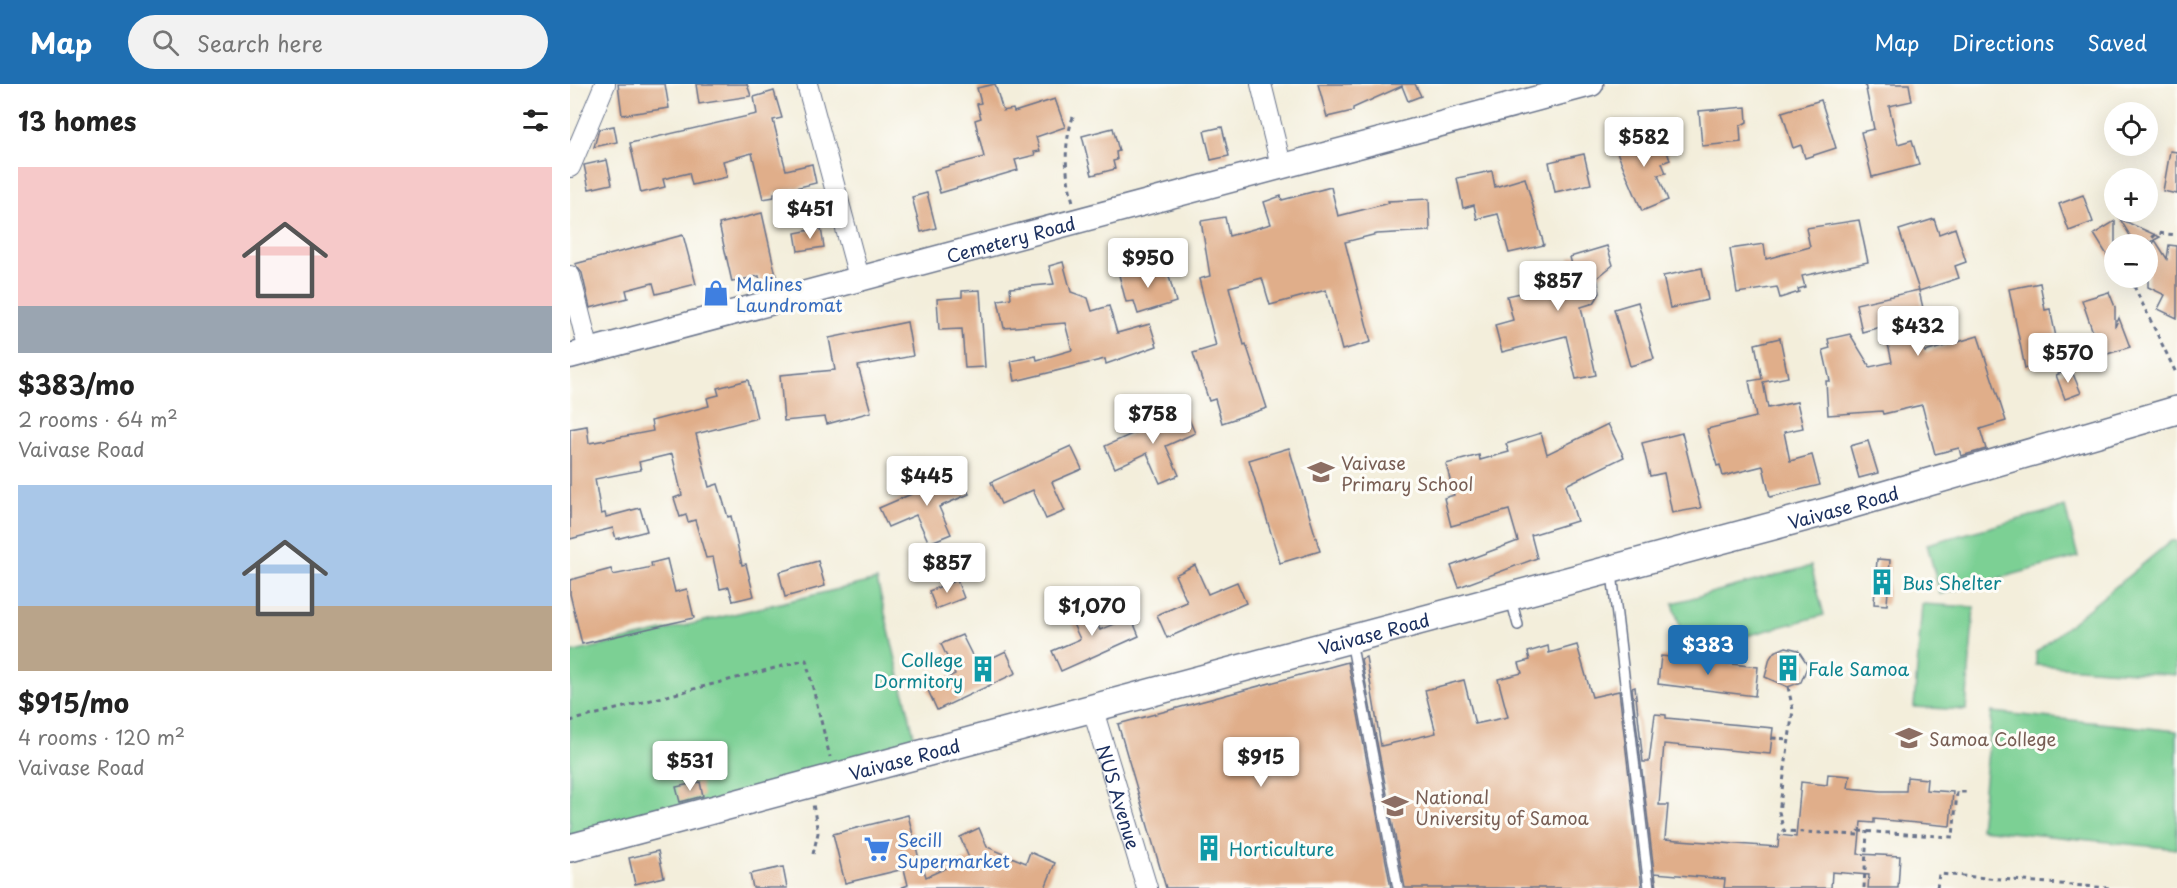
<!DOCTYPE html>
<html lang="en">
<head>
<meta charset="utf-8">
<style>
	:root { --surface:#fff; --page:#f2f2f2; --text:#222; --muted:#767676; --accent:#1f6fb2 }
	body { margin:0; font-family:"Playpen Sans",sans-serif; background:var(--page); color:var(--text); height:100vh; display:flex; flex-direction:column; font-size:22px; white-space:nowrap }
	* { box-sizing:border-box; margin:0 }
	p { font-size:20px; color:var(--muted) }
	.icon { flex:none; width:33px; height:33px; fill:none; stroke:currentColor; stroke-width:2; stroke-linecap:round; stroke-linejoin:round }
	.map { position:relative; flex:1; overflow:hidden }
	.drawer { display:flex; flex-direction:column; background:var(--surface); width:570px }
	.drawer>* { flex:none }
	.buttons { position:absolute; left:1534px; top:18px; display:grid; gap:12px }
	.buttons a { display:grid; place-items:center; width:54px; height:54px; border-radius:50%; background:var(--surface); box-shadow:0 6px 24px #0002; font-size:30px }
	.price { position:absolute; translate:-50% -51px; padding:0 14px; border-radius:6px; background:#fff; color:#222; font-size:20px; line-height:39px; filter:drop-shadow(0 2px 3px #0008) }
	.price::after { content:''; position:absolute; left:50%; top:36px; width:18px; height:14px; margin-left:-9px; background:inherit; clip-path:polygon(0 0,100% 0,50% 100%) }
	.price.current { background:var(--accent); color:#fff }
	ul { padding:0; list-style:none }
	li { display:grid; align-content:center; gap:12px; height:318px; padding:0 18px }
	li span { display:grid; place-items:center; height:186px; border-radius:0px; color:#555 }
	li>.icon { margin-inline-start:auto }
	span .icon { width:108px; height:108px; fill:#fffc; stroke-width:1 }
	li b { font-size:26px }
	h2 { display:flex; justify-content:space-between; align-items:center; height:72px; padding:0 18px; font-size:26px }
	header { display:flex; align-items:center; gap:36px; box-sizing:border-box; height:84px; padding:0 30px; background:var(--accent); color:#fff }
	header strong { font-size:28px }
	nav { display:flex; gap:33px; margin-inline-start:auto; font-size:21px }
	.search { width:420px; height:54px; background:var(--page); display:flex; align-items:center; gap:15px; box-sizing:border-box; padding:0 21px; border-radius:33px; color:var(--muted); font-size:22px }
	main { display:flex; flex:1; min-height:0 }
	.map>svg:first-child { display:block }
	.green { fill:#7bd094; stroke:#4b8079; stroke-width:1.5 }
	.building { fill:#e0ae8a }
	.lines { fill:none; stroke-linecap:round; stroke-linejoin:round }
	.service-casing { stroke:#67728a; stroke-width:12 }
	.minor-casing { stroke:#67728a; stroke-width:22 }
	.tertiary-casing { stroke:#67728a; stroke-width:27 }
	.secondary-casing { stroke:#67728a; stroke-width:30 }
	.path { stroke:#67728a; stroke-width:3; stroke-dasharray:4.5 4.5; stroke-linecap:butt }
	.service { stroke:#fff; stroke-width:9 }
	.minor { stroke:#fff; stroke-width:20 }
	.tertiary { stroke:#fff; stroke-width:24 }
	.secondary { stroke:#fff; stroke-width:27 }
	.labels { text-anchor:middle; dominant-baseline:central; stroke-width:6; stroke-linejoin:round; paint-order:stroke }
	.street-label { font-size:18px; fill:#1b2f5e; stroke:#fdfcf7 }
	.shop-label { font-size:18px; fill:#366cbe; stroke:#fdfcf7; text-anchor:start }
	.education-label { font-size:18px; fill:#785e54; stroke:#fdfcf7; text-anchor:start }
	.culture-label { font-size:18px; fill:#0d838f; stroke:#fdfcf7; text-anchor:start }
</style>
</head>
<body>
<header>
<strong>Map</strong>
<div class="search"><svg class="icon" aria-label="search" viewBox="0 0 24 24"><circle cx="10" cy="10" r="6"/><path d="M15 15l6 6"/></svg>Search here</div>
<nav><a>Map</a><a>Directions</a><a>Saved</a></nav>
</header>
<main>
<section class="drawer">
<h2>13 homes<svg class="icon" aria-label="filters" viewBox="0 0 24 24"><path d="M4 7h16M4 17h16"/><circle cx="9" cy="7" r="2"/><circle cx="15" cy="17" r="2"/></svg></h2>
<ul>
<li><span style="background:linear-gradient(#f6c9c9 75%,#9aa5b1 0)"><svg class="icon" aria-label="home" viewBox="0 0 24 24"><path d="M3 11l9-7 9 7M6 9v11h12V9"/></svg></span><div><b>$383/mo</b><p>2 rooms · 64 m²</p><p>Vaivase Road</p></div></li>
<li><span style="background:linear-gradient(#a9c7e8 65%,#b9a48a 0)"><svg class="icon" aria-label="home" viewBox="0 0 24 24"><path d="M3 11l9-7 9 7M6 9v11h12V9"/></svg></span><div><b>$915/mo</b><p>4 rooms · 120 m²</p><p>Vaivase Road</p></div></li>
</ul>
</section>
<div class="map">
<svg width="1607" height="804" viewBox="0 0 1607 804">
	<rect width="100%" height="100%" fill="#fdfcf7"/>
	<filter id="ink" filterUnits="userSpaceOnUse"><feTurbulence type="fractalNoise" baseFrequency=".0167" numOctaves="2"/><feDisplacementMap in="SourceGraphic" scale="12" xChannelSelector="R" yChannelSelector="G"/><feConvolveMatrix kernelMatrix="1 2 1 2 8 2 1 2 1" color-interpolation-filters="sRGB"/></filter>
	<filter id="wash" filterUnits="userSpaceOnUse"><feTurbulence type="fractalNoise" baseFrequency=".008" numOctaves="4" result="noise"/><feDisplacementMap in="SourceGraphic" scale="24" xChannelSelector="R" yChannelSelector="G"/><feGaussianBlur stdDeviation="1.35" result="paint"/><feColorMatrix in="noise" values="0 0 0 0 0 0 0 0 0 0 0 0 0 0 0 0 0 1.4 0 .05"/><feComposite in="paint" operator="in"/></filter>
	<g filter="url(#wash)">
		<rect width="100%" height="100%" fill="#f3eedb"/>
		<g class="green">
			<polygon points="1495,423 1508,473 1370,510 1357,460"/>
			<polygon points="1601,457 1607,457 1606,591 1466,581 1466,568"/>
			<polygon points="1241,482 1254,531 1117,568 1103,519"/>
			<polygon points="307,496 347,664 0,755 0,569"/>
			<polygon points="1352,520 1404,523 1396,626 1344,623"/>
			<polygon points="1422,628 1607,647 1607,765 1410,745"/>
		</g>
		<g id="blocks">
			<g class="building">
				<polygon points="48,0 95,0 99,24 52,31"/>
				<polygon points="126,0 177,0 181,12 129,20"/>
				<polygon points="425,0 433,27 443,25 444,28 485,15 495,43 466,53 470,67 464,68 465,71 445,76 448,86 370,109 364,86 414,73 405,36 411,34 407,20 411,19 407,4"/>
				<polygon points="748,0 845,0 851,12 838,17 832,2 783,24 783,27 757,33"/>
				<polygon points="1295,0 1339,0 1342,17 1319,22 1328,60 1342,56 1349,81 1302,93 1291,48 1304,45"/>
				<polygon points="204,7 212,34 203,36 216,86 242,80 246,99 204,109 204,113 193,115 182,69 153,77 157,93 122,101 119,89 93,95 95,103 71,109 60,59 187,30 184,13"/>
				<polygon points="1251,16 1266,64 1235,74 1231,61 1223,64 1212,28"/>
				<polygon points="1176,23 1177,38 1170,42 1171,58 1132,62 1129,27"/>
				<polygon points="44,42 47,58 24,63 29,45"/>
				<polygon points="652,43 659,72 641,76 634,47"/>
				<polygon points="543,44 549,67 546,68 547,76 543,77 545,85 522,91 512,52"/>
				<polygon points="1082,47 1087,62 1094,60 1100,76 1092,79 1096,89 1088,91 1098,116 1072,127 1044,61"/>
				<polygon points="1600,67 1607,68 1607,110 1593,107"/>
				<polygon points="1014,70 1021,100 985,108 979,78"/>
				<polygon points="37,76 42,100 19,105 14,81"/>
				<polygon points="922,87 925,103 955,94 974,161 939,169 928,130 907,135 904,121 893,124 887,94"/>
				<polygon points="761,103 768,132 819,119 818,117 859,115 860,147 807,150 775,158 801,258 772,266 756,206 700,221 692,194 659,203 674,261 676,260 697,324 652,339 645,315 639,317 623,269 646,262 629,195 640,192 631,137 655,133 659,152 701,140 694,118 711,112 712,116"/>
				<polygon points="357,109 366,144 351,148 342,113"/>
				<polygon points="1513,111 1523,138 1499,147 1489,120"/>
				<polygon points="192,129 207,196 191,200 189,192 162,198 149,140"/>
				<polygon points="1364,135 1369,150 1385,144 1396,178 1385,182 1389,194 1349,207 1353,224 1346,225 1355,268 1408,252 1436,337 1410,345 1416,365 1391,372 1389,364 1365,370 1352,321 1313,330 1312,327 1258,331 1256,297 1260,297 1253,266 1260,264 1258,255 1280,250 1300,283 1322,278 1314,242 1292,248 1286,220 1349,206 1329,146"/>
				<polygon points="1550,135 1590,153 1577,160 1565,160"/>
				<polygon points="1289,136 1298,178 1232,192 1235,203 1228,205 1229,208 1210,214 1207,203 1167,209 1160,165 1194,160 1196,175 1240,163 1236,144"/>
				<polygon points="1545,137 1545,184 1524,150"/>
				<polygon points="251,144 254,163 228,167 225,149"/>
				<polygon points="113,151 126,200 86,210 83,199 56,206 58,214 20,224 12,189 5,180"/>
				<polygon points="1585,156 1597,175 1599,161 1607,162 1607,234 1588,225 1595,211 1578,203 1578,171"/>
				<polygon points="1037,162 1043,181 1027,194 1030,209 1024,219 1011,223 1026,291 1006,295 996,252 932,268 925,241 943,236 937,212 1006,197 1000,173"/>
				<polygon points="493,178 501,208 518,214 522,227 539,222 547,249 580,240 587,262 536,280 535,275 445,297 441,277 466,272 467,276 502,266 495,239 434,244 428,216 441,214 440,204 484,200 479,182"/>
				<polygon points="596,181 606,218 568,230 564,217 556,218 549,191"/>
				<polygon points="1132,184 1138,216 1100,224 1093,192"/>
				<polygon points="1470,199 1475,226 1480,225 1491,276 1455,284 1439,205"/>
				<polygon points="410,206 415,283 395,284 392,245 369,246 367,215 392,213 392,207"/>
				<polygon points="1539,208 1545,223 1545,243 1549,234 1560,263 1531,272 1512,216"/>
				<polygon points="1068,218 1084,275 1060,282 1044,225"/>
				<polygon points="337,238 343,272 288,282 301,328 257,340 255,333 214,337 210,291 265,286 259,254"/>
				<polygon points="1210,254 1218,293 1193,298 1198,324 1227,318 1233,344 1214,348 1220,377 1242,371 1250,401 1200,413 1193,382 1153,392 1150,381 1147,382 1137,345 1186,333 1179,297 1192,295 1185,260"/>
				<polygon points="1501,285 1511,309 1495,315 1486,291"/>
				<polygon points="178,296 187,334 126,350 139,403 148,400 158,433 161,432 172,481 176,480 184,512 163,517 159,503 150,505 143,473 136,474 125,436 118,438 116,431 110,433 104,414 112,411 102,370 69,378 71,386 25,395 31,430 35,429 36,433 70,424 77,447 46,455 43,444 0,455 0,345 17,342 19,359 83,347 81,337 139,322 137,314 149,311 147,304"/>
				<polygon points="615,326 625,349 596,362 609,391 590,399 577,369 545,384 535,362"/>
				<polygon points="1038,340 1054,373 996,401 1007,437 961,451 967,474 889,503 881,482 948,457 939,426 881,442 874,414 884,411 876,380 909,371 910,376 939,368 936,360 971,349 977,370"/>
				<polygon points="1112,349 1131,424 1102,429 1094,389 1080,392 1072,359"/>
				<polygon points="1298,357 1308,389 1289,394 1280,362"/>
				<polygon points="501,362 512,385 482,398 495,427 476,435 463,406 431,420 421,398"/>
				<polygon points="719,364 750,467 710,479 679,376"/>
				<polygon points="390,389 399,410 369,423 381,450 359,459 346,431 318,443 309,424"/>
				<polygon points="97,475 105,508 117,505 124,534 12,560 0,510 0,496 41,485 43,491 82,483 81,479"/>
				<polygon points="1307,475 1320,476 1317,521 1304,520"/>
				<polygon points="248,477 255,502 215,513 209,488"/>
				<polygon points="625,481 638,510 667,498 676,519 597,554 587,531 617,518 605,491"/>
				<polygon points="387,496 394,514 366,525 359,507"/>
				<polygon points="518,518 530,546 561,533 569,552 491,587 482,567 510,555 497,527"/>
				<polygon points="392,551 407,581 436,567 446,589 367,626 357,604 385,590 371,560"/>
				<polygon points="1007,561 1022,613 1049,607 1072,804 835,804 791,575 796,573 811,662 866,649 855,606 894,596 905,640 938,633 928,595 952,589 949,579 960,576 958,568 978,562 979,569"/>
				<polygon points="1216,563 1228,566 1238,581 1231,598 1218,603 1195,593 1200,574 1204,568"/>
				<polygon points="1091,572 1188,583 1185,612 1088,600"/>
				<polygon points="778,578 821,804 596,804 548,640"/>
				<polygon points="1065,603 1073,678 1079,678 1085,630 1096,631 1096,634 1203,644 1200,670 1094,660 1089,721 1098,721 1095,755 1208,763 1209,751 1226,753 1231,698 1257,701 1258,690 1280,692 1278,704 1311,707 1336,707 1337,693 1357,695 1356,706 1383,708 1380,742 1304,735 1304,739 1291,738 1288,770 1330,772 1328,804 1298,804 1299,791 1262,788 1261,804 1154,804 1155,795 1085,789 1087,804 1086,804 1062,604"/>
				<polygon points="130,698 133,712 110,718 106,703"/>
				<polygon points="338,731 352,787 354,786 356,793 399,774 390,753 409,744 417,763 456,779 460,768 485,779 475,804 330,804 338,801 334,785 275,799 263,750"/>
				<polygon points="88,767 94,793 65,800 59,774"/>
				<polygon points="213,783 217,804 183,804 180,790"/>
			</g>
		</g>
	</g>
	<g filter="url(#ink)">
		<use href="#blocks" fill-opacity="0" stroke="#67728a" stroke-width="1.5"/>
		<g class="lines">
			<g class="service-casing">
				<g id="service">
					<polyline points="1042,489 1079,804"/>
					<polyline points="941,515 948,541"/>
					<polyline points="781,557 828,804"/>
				</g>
			</g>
			<g class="minor-casing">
				<g id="minor">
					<polyline points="237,0 290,197"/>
					<polyline points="691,0 711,81"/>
					<polyline points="0,83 35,0"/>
					<polyline points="0,192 19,267"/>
					<path id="s1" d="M 522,623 L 577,804"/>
				</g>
			</g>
			<g class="tertiary-casing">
				<g id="tertiary">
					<path id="s2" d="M 0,272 L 1021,0"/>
				</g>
			</g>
			<g class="secondary-casing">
				<g id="secondary">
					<path id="s3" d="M 0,764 L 1259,427 L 1607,326"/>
				</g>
			</g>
			<g class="path">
				<path d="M 503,33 C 493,63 495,88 503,118"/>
				<polyline points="1576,160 1587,149 1607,151"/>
				<polyline points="1560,194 1607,291"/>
				<polyline points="1218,603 1223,626 1219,655"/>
				<polyline points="0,637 236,576 260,673"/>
				<polyline points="1202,654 1219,655 1209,728 1214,747 1289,751 1289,747 1383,753 1387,708 1400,708"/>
				<polyline points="243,770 248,749 243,720"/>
				<polyline points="1294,804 1297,747"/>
				<polyline points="1367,804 1369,790 1539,804"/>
			</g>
			<use href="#service" class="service"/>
			<use href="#minor" class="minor"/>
			<use href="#tertiary" class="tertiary"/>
			<use href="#secondary" class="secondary"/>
		</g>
	</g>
	<defs>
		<g id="shop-bare" transform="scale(2.07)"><path d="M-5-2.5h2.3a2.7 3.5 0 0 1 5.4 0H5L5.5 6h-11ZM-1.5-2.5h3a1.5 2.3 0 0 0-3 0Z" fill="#3f7fe0" stroke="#fdfcf7" stroke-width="2.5" paint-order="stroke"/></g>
		<g id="school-bare" transform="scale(2.07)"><path d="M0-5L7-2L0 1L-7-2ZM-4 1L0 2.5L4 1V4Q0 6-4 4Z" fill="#8d6e63" stroke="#fdfcf7" stroke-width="2.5" paint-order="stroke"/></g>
		<g id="building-bare" transform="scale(2.07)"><path d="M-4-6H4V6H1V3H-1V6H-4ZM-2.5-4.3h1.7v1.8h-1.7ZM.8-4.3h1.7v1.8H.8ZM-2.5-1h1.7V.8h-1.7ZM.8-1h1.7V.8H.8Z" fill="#0f9aa8" stroke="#fdfcf7" stroke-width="2.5" paint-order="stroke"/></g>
		<g id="university-bare" transform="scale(2.07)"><path d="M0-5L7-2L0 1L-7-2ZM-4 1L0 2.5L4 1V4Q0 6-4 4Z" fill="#8d6e63" stroke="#fdfcf7" stroke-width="2.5" paint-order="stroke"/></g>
		<g id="supermarket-bare" transform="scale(2.07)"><path d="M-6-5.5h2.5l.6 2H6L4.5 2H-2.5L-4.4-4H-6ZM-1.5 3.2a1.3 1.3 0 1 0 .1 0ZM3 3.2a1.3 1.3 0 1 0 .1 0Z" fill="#3f7fe0" stroke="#fdfcf7" stroke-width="2.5" paint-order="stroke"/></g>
	</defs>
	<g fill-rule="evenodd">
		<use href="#shop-bare" x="146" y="209"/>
		<use href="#school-bare" x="751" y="388"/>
		<use href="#building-bare" x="1312" y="498"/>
		<use href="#building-bare" x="1218" y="584"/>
		<use href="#building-bare" x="413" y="585"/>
		<use href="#school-bare" x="1339" y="654"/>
		<use href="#university-bare" x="825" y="722"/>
		<use href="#building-bare" x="639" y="764"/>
		<use href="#supermarket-bare" x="307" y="765"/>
	</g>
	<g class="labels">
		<g class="street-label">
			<text stroke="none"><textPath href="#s2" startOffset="456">Cemetery Road</textPath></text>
			<text stroke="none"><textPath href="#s3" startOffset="1318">Vaivase Road</textPath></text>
			<text stroke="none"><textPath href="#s3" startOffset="832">Vaivase Road</textPath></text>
			<text stroke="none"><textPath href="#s3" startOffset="346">Vaivase Road</textPath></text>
			<text stroke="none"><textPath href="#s1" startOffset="94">NUS Avenue</textPath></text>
		</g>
		<g class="shop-label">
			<text x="166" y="199">Malines<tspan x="166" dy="21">Laundromat</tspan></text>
			<text x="327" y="755">Secill<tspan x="327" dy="21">Supermarket</tspan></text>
		</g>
		<g class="education-label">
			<text x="771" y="378">Vaivase<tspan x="771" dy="21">Primary School</tspan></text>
			<text x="1359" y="654">Samoa College</text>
			<text x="845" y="712">National<tspan x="845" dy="21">University of Samoa</tspan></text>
		</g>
		<g class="culture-label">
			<text x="1332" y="498">Bus Shelter</text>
			<text x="393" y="575" text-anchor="end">College<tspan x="393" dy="21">Dormitory</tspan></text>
			<text x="1238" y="584">Fale Samoa</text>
			<text x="659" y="764">Horticulture</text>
		</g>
	</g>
</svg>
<div class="buttons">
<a><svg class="icon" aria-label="locate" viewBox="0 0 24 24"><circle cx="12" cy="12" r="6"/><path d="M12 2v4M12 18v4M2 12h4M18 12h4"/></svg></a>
<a>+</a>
<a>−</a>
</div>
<b class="price" style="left:1074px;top:84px">$582</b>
<b class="price" style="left:240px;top:156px">$451</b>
<b class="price" style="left:578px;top:205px">$950</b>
<b class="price" style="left:988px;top:228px">$857</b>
<b class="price" style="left:1348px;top:273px">$432</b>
<b class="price" style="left:1498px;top:300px">$570</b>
<b class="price" style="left:583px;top:361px">$758</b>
<b class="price" style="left:357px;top:423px">$445</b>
<b class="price" style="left:377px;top:510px">$857</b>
<b class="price" style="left:522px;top:553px">$1,070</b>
<b class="price current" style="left:1138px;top:592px">$383</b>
<b class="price" style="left:691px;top:704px">$915</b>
<b class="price" style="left:120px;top:708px">$531</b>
</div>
</main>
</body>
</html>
